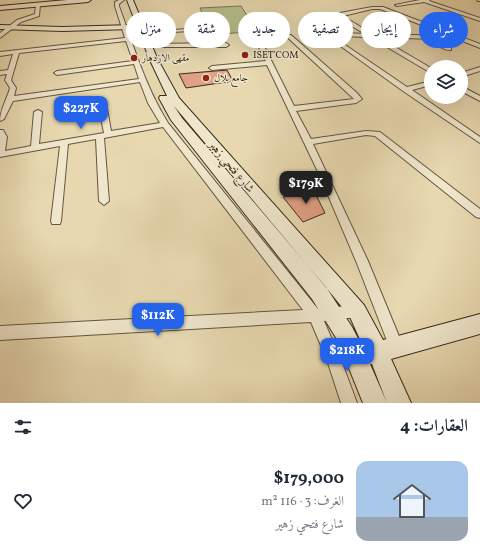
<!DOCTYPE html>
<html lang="ar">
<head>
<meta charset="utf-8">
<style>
	:root { --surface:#fff; --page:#f2f2f3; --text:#1f2937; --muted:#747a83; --line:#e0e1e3; --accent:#2563eb }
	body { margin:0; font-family:Vollkorn,Amiri,serif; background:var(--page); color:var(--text); direction:rtl; height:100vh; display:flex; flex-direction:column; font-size:15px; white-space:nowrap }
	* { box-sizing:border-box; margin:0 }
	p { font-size:13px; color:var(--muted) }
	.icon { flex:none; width:22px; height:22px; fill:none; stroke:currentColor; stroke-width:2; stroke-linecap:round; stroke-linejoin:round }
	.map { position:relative; height:403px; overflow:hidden; direction:ltr }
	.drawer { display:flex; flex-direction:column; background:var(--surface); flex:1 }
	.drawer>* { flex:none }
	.hud { position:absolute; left:12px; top:12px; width:456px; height:36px; direction:rtl; display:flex; gap:8px }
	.buttons { position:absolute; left:424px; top:60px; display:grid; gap:8px }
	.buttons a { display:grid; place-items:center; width:44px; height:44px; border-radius:50%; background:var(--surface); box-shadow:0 4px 16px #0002; font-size:20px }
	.price { position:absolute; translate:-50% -34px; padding:0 9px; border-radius:8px; background:var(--accent); color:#fff; font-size:13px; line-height:26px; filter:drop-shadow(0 1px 2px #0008) }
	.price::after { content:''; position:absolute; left:50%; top:24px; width:12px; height:9px; margin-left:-6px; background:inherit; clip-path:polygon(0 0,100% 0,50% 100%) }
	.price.selected { background:#222; color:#fff }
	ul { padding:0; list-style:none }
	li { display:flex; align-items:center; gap:12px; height:100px; padding:0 12px }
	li+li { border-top:1px solid var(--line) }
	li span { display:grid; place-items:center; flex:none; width:112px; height:80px; border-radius:12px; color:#555 }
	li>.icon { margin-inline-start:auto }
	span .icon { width:48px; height:48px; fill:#fffc; stroke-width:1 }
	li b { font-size:17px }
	h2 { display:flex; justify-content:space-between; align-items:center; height:48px; padding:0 12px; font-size:17px }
	.tag { padding:0 14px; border-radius:18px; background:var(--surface); box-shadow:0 4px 16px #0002; font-size:14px; line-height:36px }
	.tag.selected { background:var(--accent); color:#fff }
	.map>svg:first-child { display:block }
	.green { fill:#b6bf8b; stroke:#787553 }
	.building { fill:#e2a186; stroke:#392b1b }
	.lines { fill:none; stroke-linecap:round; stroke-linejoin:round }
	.lane-casing { stroke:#645640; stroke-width:2 }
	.street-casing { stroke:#645640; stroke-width:2 }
	.secondary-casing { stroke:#392b1b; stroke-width:2 }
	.lane { fill:#efe6cc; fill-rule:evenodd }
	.street { fill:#efe6cc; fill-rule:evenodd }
	.secondary { fill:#efe6cc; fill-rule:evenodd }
	.poi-dot { fill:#8f2418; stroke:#efe6cc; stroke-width:1.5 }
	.labels { text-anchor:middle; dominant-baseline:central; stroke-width:3; stroke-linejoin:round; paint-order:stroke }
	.far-poi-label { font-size:10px; fill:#392b1b; stroke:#efe6cc; text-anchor:start }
	.street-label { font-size:12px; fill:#392b1b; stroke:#efe6cc }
</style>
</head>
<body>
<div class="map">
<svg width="480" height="403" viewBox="0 0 480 403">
	<rect width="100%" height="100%" fill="#e7d8b0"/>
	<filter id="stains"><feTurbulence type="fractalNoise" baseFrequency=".005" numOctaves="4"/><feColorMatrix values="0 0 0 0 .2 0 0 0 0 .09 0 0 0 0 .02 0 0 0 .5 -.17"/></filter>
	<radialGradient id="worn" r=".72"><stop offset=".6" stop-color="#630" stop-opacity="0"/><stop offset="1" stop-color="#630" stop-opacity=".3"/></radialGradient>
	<polygon class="green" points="241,6 257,31 211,35 200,8"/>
	<g class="building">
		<polygon points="227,70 233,81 186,88 179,74"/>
		<polygon points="314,191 325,213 303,222 283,197"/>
	</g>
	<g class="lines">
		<g class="lane-casing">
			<polygon id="lane" points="189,24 190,25 190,30 189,31 142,34 141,33 142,32 188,29 188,25"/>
		</g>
		<g class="street-casing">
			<g id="street">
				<path d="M 119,0 L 124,0 L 119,4 L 119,6 C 134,47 145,86 168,123 L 318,309 L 357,305 L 362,307 L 364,311 L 362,315 L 357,317 L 324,321 L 341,360 L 357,403 L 341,403 L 327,360 L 311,322 L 0,340 L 0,326 L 303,310 L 163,127 L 104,138 L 109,201 L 104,205 L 99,201 L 96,139 L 68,144 L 61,221 L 60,224 L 52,224 L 51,221 L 60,146 L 0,157 L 0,130 L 3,130 L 7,137 L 5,151 L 31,146 L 34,112 L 38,110 L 42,112 L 39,144 L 104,133 L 98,103 L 102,101 L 106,103 L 111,131 L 160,123 L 148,103 L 140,82 L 13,101 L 4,119 L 0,121 C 0,110 7,99 10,88 L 5,80 L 7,74 L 0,75 L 0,71 L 8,70 L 13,54 L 0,56 L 0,52 L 125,38 L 115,6 L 115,2 ZM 126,41 L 133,61 L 57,71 L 54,73 L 57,75 L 134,64 L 139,79 L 14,96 L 16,88 L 11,80 L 19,53 Z"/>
				<polygon points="420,0 430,0 429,1 480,18 480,21 424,2 397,6 395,5"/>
				<polygon points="477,0 480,0 480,1 478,1"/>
				<polygon points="36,4 40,5 39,16 21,22 0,38 0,33 17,20 35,14"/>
				<path d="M 372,7 L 383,7 L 480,44 L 480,48 L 455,38 L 452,40 L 438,39 L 443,44 L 451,48 L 451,50 C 443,51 437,44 432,39 L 378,37 L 431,68 L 431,73 L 370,37 L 332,36 L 407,87 L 431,81 L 431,85 L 412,90 L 480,137 L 480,143 L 403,91 L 307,22 L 311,21 L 327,32 L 365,34 L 340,19 L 339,16 L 340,13 ZM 372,9 L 380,9 L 450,36 L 372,34 L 343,16 Z"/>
				<polygon points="287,35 291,35 357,93 362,99 356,103 296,111 311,139 366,131 380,132 480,209 480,218 476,217 375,136 366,135 313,144 368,261 403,346 401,351 396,353 391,351 356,261 319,174 267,65 212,70 209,68 212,66 266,61 255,40 258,38 261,40 294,106 354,99 287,37"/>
				<polygon points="148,44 226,43 229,45 226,47 146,47 146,45"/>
				<polygon points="480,67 480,71 461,77 461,73"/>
				<polygon points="461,86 480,96 480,101 461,91"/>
			</g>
		</g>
		<g class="secondary-casing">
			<g id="secondary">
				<polygon points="67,0 91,0 88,2 0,10 0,6"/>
				<path d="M 127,0 L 133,0 L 157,58 L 179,98 L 364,305 L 383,340 L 480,314 L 480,334 L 391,359 L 411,403 L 387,403 L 372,364 L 370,364 L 387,403 L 363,403 L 338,341 L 312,299 L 171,120 L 159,98 L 160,96 L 167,96 L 149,58 ZM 174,106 L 329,291 L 350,317 L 363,346 L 362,346 L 352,327 L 326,287 L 182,118 Z"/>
				<polygon points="0,25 62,27 132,25 136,27 132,29 62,31 0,29"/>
			</g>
		</g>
		<use href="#lane" class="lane"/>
		<use href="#street" class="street"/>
		<use href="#secondary" class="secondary"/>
	</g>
	<g class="poi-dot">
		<circle cx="245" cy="55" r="4"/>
		<circle cx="134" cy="58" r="4"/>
		<circle cx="206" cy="78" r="4"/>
	</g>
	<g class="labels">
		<g class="far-poi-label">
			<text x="253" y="55">ISET'COM</text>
			<text x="142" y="58">مقهى الازدهار</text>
			<text x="214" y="78">جامع بلال</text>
		</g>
		<g class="street-label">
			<text transform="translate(231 167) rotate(50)">شارع فتحي زهير</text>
		</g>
	</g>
	<rect width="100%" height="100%" filter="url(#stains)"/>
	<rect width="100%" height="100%" fill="url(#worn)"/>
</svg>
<div class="buttons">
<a><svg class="icon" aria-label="layers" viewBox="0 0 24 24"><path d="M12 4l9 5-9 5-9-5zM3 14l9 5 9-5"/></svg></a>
</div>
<b class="price" style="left:81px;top:130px">$227K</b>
<b class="price selected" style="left:306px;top:205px">$179K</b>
<b class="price" style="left:158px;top:337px">$112K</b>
<b class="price" style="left:347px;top:372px">$218K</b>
<div class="hud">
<a class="tag selected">شراء</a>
<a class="tag">إيجار</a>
<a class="tag">تصفية</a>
<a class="tag">جديد</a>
<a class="tag">شقة</a>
<a class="tag">منزل</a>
</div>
</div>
<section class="drawer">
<h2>العقارات: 4<svg class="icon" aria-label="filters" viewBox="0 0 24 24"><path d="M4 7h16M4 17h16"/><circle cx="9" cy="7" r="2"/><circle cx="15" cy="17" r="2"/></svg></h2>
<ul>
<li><span style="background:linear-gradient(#a9c7e8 70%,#9aa5b1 0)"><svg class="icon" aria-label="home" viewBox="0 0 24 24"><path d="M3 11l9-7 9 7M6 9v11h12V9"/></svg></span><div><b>$179,000</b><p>الغرف: 3 · 116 m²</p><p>شارع فتحي زهير</p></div><svg class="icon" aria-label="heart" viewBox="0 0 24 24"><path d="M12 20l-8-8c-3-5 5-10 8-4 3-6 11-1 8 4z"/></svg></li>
</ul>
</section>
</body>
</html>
